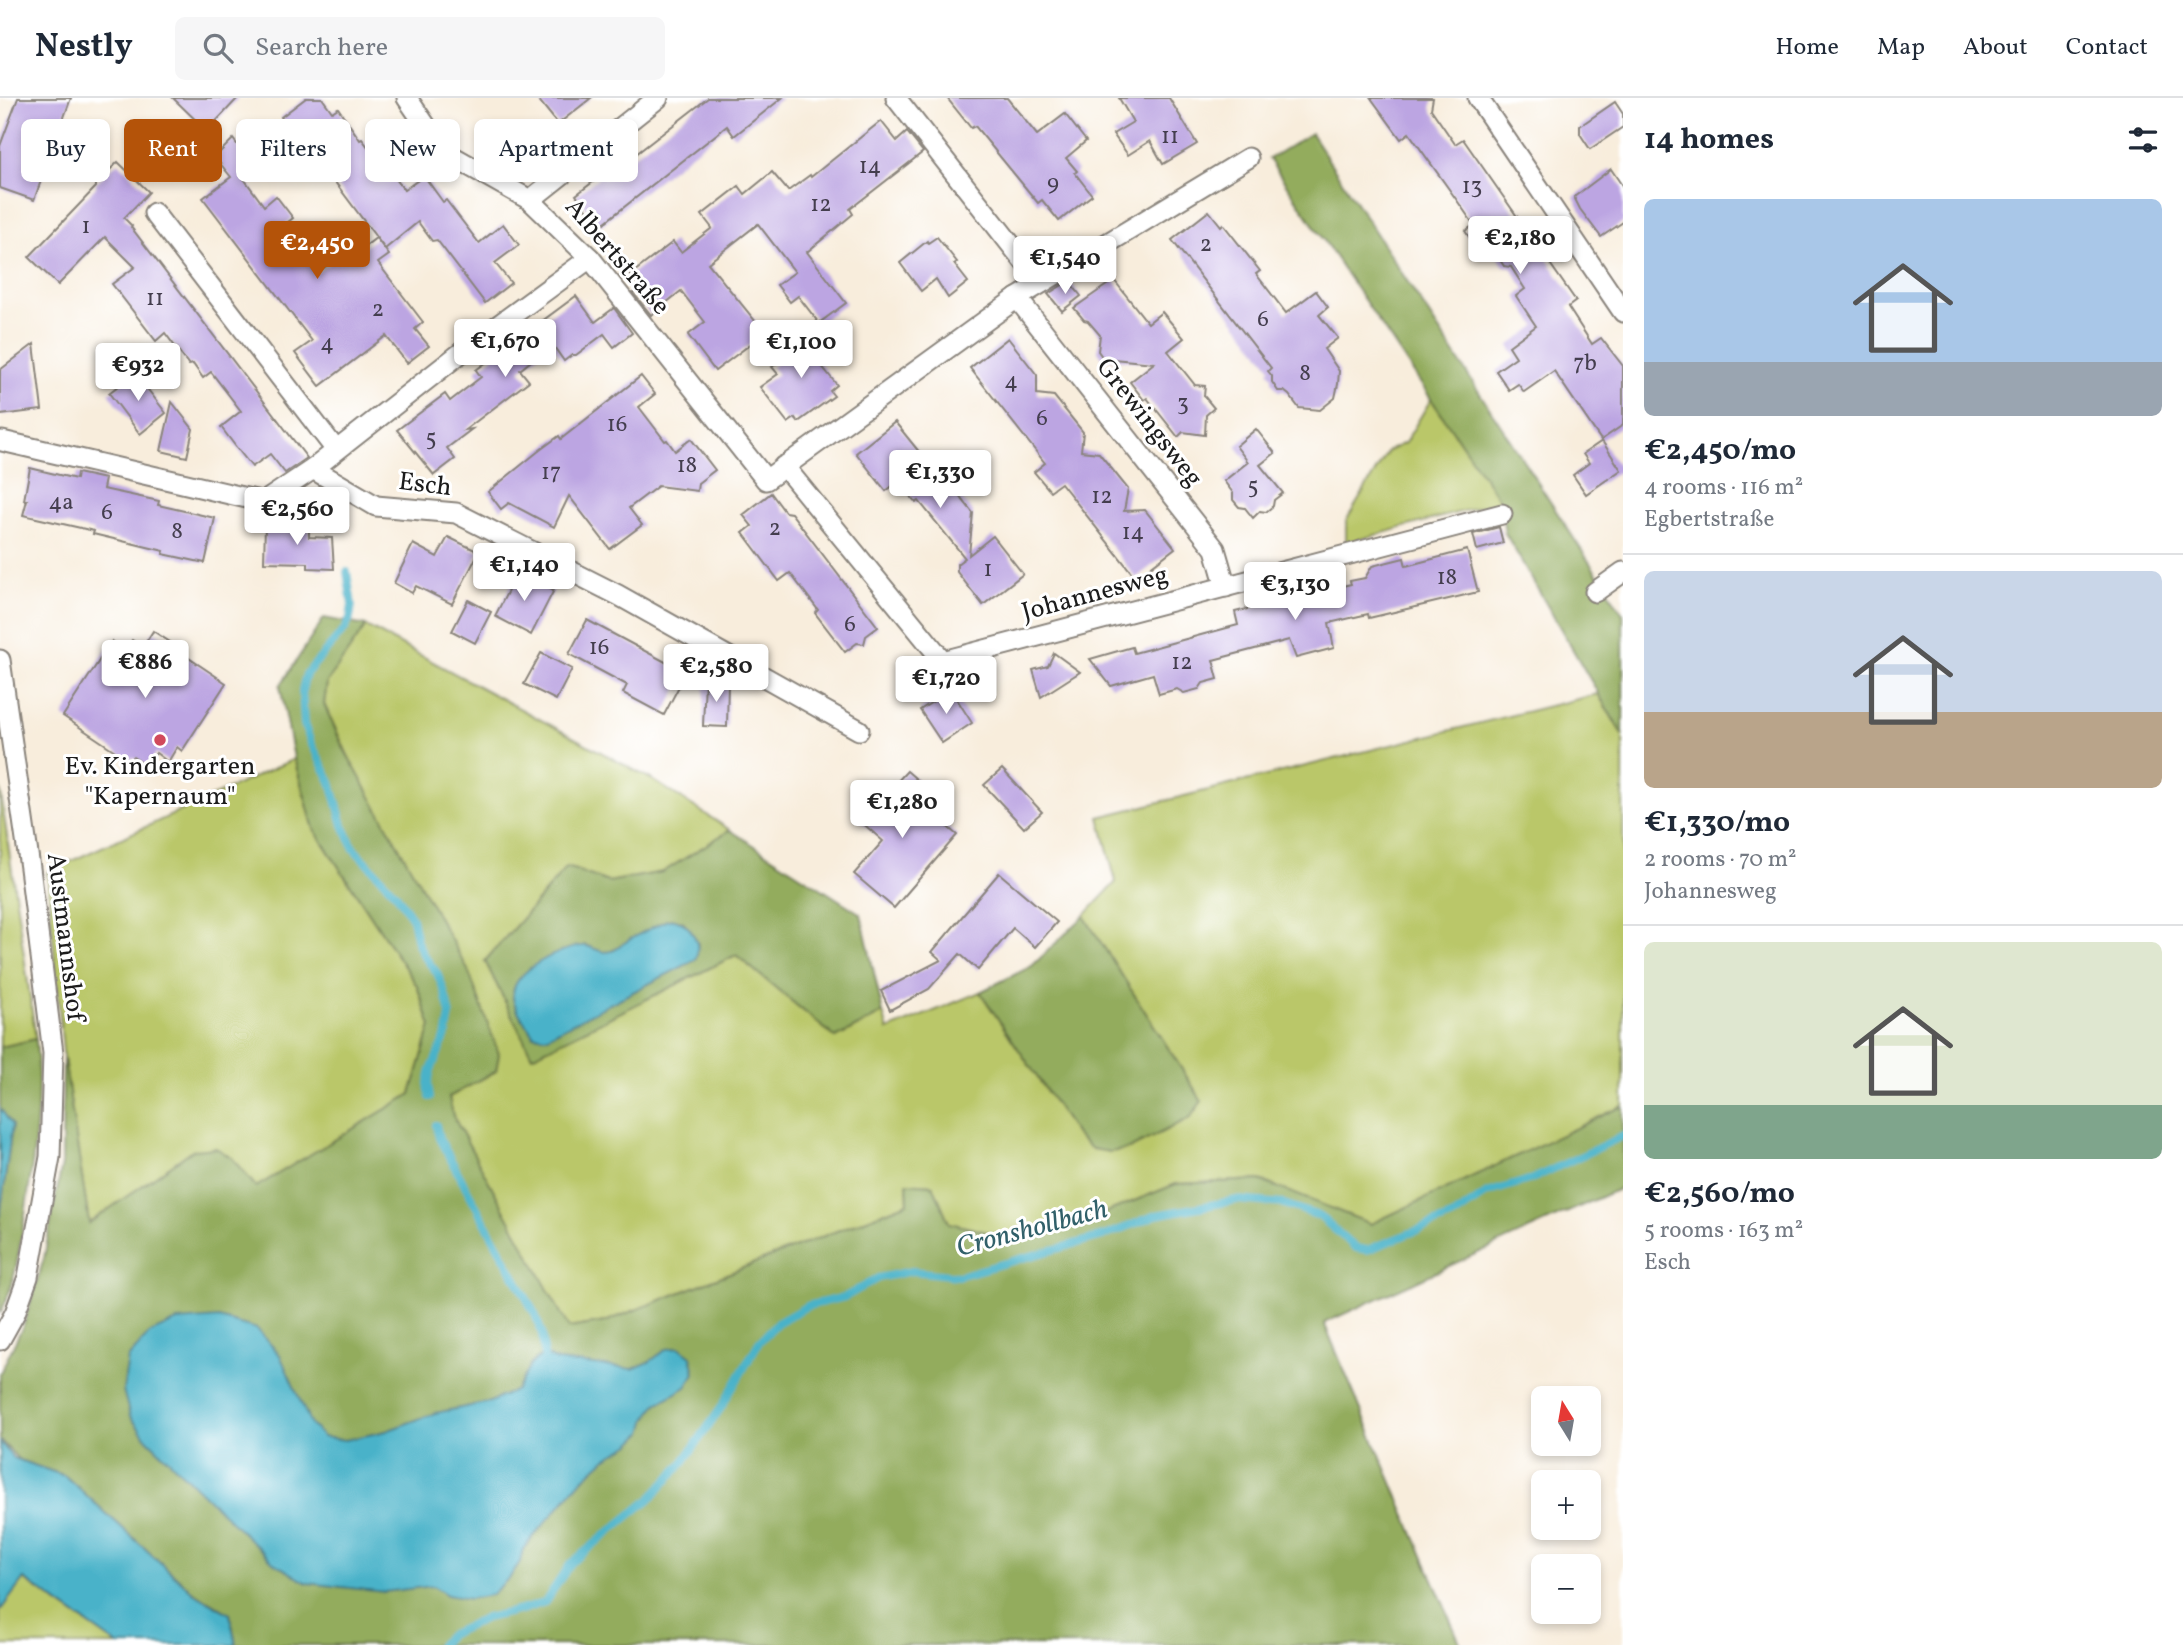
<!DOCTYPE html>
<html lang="en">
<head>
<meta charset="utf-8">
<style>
	:root { --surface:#fff; --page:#f6f6f7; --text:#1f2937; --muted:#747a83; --line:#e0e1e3; --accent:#b45309 }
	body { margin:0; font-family:Vollkorn,serif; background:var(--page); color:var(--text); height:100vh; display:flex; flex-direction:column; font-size:26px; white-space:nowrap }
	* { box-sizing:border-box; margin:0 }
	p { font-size:23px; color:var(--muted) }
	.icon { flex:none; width:38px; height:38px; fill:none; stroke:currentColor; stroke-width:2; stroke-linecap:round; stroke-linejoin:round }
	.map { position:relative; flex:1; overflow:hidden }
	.drawer { display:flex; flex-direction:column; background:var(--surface); width:560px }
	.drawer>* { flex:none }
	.top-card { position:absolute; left:21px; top:21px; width:665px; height:63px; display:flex; gap:14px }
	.needle { width:46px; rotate:349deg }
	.tools { position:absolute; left:1531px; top:1288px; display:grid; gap:14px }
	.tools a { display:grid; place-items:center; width:70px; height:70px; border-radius:10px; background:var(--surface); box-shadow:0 4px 10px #0003; font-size:35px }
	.price { position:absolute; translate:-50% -60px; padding:0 16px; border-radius:7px; background:#fff; color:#222; font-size:23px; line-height:46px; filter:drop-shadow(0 2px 4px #0008) }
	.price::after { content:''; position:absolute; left:50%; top:42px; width:21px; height:16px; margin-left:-10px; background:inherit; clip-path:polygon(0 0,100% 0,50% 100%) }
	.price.current { background:var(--accent); color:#fff }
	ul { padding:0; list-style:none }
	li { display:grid; align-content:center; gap:14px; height:371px; padding:0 21px }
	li+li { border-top:2px solid var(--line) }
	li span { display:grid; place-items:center; height:217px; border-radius:10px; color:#555 }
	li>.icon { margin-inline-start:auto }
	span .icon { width:126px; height:126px; fill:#fffc; stroke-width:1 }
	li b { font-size:30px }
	h2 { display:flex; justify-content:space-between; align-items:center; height:84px; padding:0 21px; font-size:30px }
	.pill { padding:0 24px; border-radius:10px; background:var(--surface); box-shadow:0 4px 10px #0003; font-size:24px; line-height:63px }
	.pill.current { background:var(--accent); color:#fff }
	header { display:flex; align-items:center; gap:42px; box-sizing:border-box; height:98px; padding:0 35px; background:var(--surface); border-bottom:2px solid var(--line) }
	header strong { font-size:33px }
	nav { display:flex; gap:38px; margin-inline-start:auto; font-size:24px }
	.search { width:490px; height:63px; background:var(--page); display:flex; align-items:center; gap:18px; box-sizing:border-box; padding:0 24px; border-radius:10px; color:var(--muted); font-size:26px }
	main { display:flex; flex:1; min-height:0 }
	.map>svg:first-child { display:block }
	.green { fill:#bac769; stroke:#6b7242; stroke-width:2 }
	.forest { fill:#93ac5d; stroke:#58643c; stroke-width:2; fill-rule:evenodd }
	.water { fill:#4ab2c9; stroke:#336772; stroke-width:2 }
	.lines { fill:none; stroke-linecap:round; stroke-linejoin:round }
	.stream { stroke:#4ab2c9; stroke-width:8 }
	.building { fill:#bca5e2 }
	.minor-casing { stroke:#8a847c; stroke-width:23 }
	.minor { stroke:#fff; stroke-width:19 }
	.poi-dot { fill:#d1495b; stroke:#fff; stroke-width:2.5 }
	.labels { text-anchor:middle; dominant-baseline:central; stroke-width:6; stroke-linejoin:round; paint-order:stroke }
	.number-label { font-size:23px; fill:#443e4e }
	.street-label { font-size:26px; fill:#1c1c1c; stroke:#fff }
	.poi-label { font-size:26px; fill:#1c1c1c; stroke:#fff }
	.water-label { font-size:28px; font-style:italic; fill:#31606a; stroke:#fff }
</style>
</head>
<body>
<header>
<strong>Nestly</strong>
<div class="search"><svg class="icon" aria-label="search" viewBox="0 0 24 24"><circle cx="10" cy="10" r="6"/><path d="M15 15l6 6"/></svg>Search here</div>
<nav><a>Home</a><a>Map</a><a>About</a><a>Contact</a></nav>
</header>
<main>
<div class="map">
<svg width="1623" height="1547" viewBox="0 0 1623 1547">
	<rect width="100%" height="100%" fill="#fff"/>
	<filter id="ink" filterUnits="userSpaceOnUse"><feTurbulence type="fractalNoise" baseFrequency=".0143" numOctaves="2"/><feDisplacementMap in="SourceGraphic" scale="14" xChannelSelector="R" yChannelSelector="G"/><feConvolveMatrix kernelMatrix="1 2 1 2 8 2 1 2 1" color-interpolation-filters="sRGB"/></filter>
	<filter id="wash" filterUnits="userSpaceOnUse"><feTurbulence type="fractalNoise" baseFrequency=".00686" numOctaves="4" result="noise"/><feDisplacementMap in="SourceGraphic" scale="28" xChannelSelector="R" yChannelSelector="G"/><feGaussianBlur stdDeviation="1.57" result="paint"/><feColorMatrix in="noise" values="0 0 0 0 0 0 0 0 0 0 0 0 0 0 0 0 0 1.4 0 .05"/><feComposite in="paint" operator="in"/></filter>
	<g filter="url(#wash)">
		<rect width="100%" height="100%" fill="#f8eddc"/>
		<g class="green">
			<polygon points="1431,301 1501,403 1346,445 1346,423 1388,353 1405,345"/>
			<polygon points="366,528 653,682 730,732 663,774 608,784 567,769 485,863 532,958 736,857 836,940 883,915 888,932 980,894 1077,1038 1202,1003 1084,818 1116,784 1099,719 1598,596 1623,638 1623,1008 1371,1126 1259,1082 1176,1086 1107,1114 1036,1138 1012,1140 949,1125 933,1087 907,1086 908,1105 605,1224 568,1230 453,1018 449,999 496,973 324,606 327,584"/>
			<polygon points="294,661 314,731 417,888 431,928 411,996 256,1089 232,1060 193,1052 89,1125 63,954 47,774"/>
			<polygon points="0,690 36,941 0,949"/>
			<polygon points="23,1481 118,1547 0,1547 0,1513"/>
		</g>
		<g class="forest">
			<polygon points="1311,35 1623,516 1623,638 1505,435 1500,403 1269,61"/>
			<polygon points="324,520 366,528 327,584 324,606 343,649 468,872 499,956 496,973 449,999 453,1018 569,1230 605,1224 908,1105 907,1085 933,1087 949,1125 1012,1140 1036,1138 1107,1114 1176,1086 1259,1082 1371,1126 1623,1008 1623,1089 1324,1225 1461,1547 236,1547 230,1516 192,1493 65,1378 19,1362 0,1342 0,1275 24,1226 44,1160 62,1066 63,954 89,1125 193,1052 216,1050 232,1060 256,1089 411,996 431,928 417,888 314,731 294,660 280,588"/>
			<path d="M 730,732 L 861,816 L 883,915 L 836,940 L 736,857 L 532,958 L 485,863 L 567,769 L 608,784 L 663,774 ZM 675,821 L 684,824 L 698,846 L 695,862 L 546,938 L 534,937 L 585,847 C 591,850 599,854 606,855 C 611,855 658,827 667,822 Z"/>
			<polygon points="1084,818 1202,1003 1190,1020 1129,1051 1110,1054 1092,1051 1077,1038 980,894 1032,868"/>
			<path d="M 36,941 C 42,1000 34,1058 25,1117 C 19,1151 16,1185 0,1216 L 0,1120 L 12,1027 L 0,1010 L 0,949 Z"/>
		</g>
		<g class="water">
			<path d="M 675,821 C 691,826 703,847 695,862 L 546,939 L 534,937 C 527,928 515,911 513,900 C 510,873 559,851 581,848 C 591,846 600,857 611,853 C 617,852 619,848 624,845 C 638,836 653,829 667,822 Z"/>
			<polygon points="0,1010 12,1027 0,1120"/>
			<polygon points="219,1220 257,1231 280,1257 311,1327 323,1339 345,1342 386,1333 435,1315 490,1304 516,1292 531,1266 544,1256 557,1263 633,1271 649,1264 667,1251 679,1249 691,1258 695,1275 686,1289 657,1306 647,1320 643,1334 631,1346 605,1361 581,1383 523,1451 520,1464 510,1479 491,1497 469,1501 447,1497 433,1488 384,1494 307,1485 273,1464 147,1341 130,1318 123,1292 128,1260 150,1235 177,1223"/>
			<polygon points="0,1344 13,1360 65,1378 195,1496 230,1516 236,1547 118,1547 24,1481 0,1513"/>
		</g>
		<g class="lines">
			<g class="stream">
				<polyline points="347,474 352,507 350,520 345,531 306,576 302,592 304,626 311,645 331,684 343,727 354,751 397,797 412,820 417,844 424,858 437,875 444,892 450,916 447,935 431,972 428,986 430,999"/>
				<polyline points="436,1027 439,1040 535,1216 542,1235 544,1256"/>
				<polyline points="440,1547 449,1537 486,1520 525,1511 545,1504 571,1465 651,1400 682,1366 721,1310 759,1244 777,1225 807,1208 845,1199 878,1180 912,1173 958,1178 1107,1137 1156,1117 1237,1102 1284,1106 1319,1118 1356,1150 1367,1152 1454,1118 1487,1095 1532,1081 1623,1038"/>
			</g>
		</g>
		<g id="blocks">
			<g class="building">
				<polygon points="18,0 71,0 34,102 0,90 0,48"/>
				<polygon points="173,0 238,0 207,33"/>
				<polygon points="306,0 322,0 332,14 338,10 360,42 362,41 378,62 381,60 404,92 424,78 443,104 446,102 479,145 503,126 519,147 495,165 511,185 485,205 437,142 432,143 418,124 385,151 308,48 304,51 281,19"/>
				<polygon points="537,0 591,0 558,26"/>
				<polygon points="708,0 782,0 734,38 727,28 600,128 576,97 602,77 604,81"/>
				<polygon points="947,0 1007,0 1037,37 1065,16 1086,43 1066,60 1077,73 1075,75 1092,97 1059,123 1042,102 1038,105 975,28 971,30"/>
				<polygon points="1119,0 1169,0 1197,46 1163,66 1150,43 1128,57 1113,36 1133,24"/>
				<polygon points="1371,0 1433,0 1431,11 1455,46 1463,41 1576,203 1568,209 1592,246 1601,240 1623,268 1623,327 1601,342 1554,273 1524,294 1518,286 1509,292 1496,273 1516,259 1509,248 1536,228 1516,198 1525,191 1511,169 1504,168 1489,146 1479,153 1465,133 1474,127 1456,101 1409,35 1401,41"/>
				<polygon points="1615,4 1623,16 1623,29 1590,51 1580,36 1580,28"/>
				<polygon points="881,23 897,43 907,34 923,54 850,111 853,116 807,154 846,205 819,225 798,198 790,204 777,187 795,174 758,126 708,165 765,235 715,273 688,237 705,224 681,193 651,217 633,195 640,189 630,177 673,144 681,154 712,130 702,117 739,88 745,96 772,74 788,93 810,77 811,79"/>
				<polygon points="233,41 251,65 239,74 264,108 276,98 293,120 282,129 316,175 330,165 347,162 376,140 389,157 378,165 423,224 415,231 429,248 407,265 386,238 320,288 295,255 312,243 203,100 231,79 215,59"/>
				<polygon points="118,64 149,94 124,120 132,128 131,129 307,360 285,375 270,356 252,369 236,349 221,329 241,313 211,274 203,280 193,266 189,267 165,235 156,243 112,186 135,169 105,139 58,187 29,159 96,89 96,85"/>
				<polygon points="1611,71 1623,89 1623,124 1601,139 1580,111 1574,99"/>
				<polygon points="1209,113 1221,128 1223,126 1260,173 1256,176 1286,215 1316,193 1328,209 1319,217 1338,240 1324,251 1339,273 1338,286 1335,300 1320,312 1299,310 1289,297 1284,293 1278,293 1272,284 1272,278 1268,273 1271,270 1172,142"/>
				<polygon points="937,139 957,164 954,166 968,184 948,200 936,181 921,193 900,165 927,143 928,145"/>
				<polygon points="1114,182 1148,225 1162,214 1184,240 1168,253 1195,287 1205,288 1204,298 1214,310 1206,317 1205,337 1183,334 1178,339 1147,300 1144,302 1130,284 1154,265 1103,260 1098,253 1100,237 1088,223 1084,222 1074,210"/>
				<polygon points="1069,183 1081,198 1062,213 1048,196"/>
				<polygon points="576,198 595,224 614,210 632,235 614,249 604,236 576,257 572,257 564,263 552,246 520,272 529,283 465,332 472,331 447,350 455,361 434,377 397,332 445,296 450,303 481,279 476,272"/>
				<polygon points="821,231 834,249 817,262 837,287 830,293 834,298 798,324 795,320 788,325 760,289 778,276 772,269"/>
				<polygon points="1008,240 1037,277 1037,296 1054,298 1083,334 1081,353 1099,355 1128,391 1124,413 1145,412 1175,450 1136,480 1061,385 1050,393 1034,374 1045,365 970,270"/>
				<polygon points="34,246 42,312 0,317 0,272"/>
				<polygon points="135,275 166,315 140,336 109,295"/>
				<polygon points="641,278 655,296 639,309 665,343 667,342 675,353 691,341 715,372 698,385 697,393 658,388 629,410 642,427 610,451 569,398 554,429 509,405 501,411 488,394 540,352 559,338 561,341"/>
				<polygon points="172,304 193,331 187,359 161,353"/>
				<polygon points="895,324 941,381 947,382 973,415 969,457 993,438 1023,476 983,507 957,474 957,466 965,460 919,403 916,405 899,383 886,393 856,355"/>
				<polygon points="1256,331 1275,355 1260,367 1283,395 1274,402 1273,408 1266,414 1260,413 1253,420 1245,410 1239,409 1233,402 1233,395 1224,383 1248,364 1236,348"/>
				<polygon points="1602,343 1621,372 1586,396 1573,377 1589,365 1583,356"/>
				<polygon points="30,370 76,381 77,375 105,381 103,391 159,403 158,407 215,420 205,465 163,456 164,453 93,436 94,433 23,417 27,402 24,402"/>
				<polygon points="771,395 785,414 791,415 878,529 866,538 864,546 857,545 845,554 815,515 818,512 790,475 779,483 743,435 752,428 743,417"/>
				<polygon points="265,427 309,428 309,439 332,440 334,471 308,470 308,465 264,464"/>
				<polygon points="1499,429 1503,445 1477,452 1473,436"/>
				<polygon points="448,439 479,454 452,506 416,488 412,495 394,485 413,446 437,459"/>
				<polygon points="1467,452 1478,494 1369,520 1368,516 1329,525 1334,550 1296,560 1289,542 1213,562 1218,581 1203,585 1199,591 1184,595 1177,591 1159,596 1153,576 1111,588 1090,561 1132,549 1134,555 1238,527 1235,514 1351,486 1350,483 1365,480 1372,468 1404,460 1406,468"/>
				<polygon points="518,473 554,492 531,537 495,518"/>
				<polygon points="468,502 491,514 475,545 452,533"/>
				<polygon points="587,522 686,575 664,617 623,595 627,587 569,556"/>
				<polygon points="153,533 173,546 171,548 226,585 182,653 177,649 168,664 156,655 147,668 133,659 130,663 63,618 112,543 125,552 132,542 143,549"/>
				<polygon points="541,555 572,571 556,602 524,586"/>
				<polygon points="1054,555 1080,574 1041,599 1033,572 1048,568"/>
				<polygon points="705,582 728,583 727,629 703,628"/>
				<polygon points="951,592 972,625 942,645 920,612"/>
				<polygon points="1002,671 1042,714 1024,730 984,687"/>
				<polygon points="907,673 931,694 922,707 957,737 894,810 854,776 883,743 859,722 893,683 896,685"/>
				<polygon points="999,775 1057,824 1035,849 1013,830 978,872 960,856 929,891 890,912 881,893 941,862 932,854"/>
			</g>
		</g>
	</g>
	<g filter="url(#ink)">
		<use href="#blocks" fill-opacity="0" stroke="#8a847c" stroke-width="2"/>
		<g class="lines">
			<g class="minor-casing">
				<g id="minor">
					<polyline points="407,0 443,53 530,102 590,160 766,382 1017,200 1248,60"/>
					<polyline points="896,0 1041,185"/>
					<polyline points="1478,0 1623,214"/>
					<polyline points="530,102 658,0"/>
					<polyline points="154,115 336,352"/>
					<polyline points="1017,200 1215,451 1226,489"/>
					<polyline points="2,343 264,404 313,371 462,254 590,160"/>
					<polyline points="784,368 943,563 1502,416"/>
					<polyline points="313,371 376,408 456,415 618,497 859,632"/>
					<polyline points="1595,494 1623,474"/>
					<polyline points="0,562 30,770 53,955 50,1059 28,1179 15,1215 0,1242"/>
				</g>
			</g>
			<use href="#minor" class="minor"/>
		</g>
	</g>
	<circle class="poi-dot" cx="160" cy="642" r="7"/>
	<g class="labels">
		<g class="number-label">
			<text x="1170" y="39">11</text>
			<text x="870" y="69">14</text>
			<text x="1053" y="86">9</text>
			<text x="1472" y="89">13</text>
			<text x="821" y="107">12</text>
			<text x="86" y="129">1</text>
			<text x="1206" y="147">2</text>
			<text x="155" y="201">11</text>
			<text x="378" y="212">2</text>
			<text x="1263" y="222">6</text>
			<text x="327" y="246">4</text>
			<text x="1585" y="266">7b</text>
			<text x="1305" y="276">8</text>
			<text x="1011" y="284">4</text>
			<text x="1183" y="306">3</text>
			<text x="1042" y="321">6</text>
			<text x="617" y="327">16</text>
			<text x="431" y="341">5</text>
			<text x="687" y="368">18</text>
			<text x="551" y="375">17</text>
			<text x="1253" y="389">5</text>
			<text x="1102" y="399">12</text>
			<text x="61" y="405">4a</text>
			<text x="107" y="415">6</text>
			<text x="775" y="431">2</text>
			<text x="177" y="434">8</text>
			<text x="1133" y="435">14</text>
			<text x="988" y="472">1</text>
			<text x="1447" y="480">18</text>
			<text x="850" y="527">6</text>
			<text x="599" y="550">16</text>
			<text x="1182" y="565">12</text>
		</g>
		<g class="street-label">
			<text transform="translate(617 159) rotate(49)">Albertstraße</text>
			<text transform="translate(1149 325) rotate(52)">Grewingsweg</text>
			<text transform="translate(425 387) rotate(7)">Esch</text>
			<text transform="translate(1095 496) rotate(-15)">Johannesweg</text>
			<text transform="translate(65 839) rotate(83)">Austmannshof</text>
		</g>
		<g class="poi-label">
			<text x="160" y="669">Ev. Kindergarten<tspan x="160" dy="30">"Kapernaum"</tspan></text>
		</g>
		<g class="water-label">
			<text transform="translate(1032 1131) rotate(-15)">Cronshollbach</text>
		</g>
	</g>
</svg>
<div class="tools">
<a><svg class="needle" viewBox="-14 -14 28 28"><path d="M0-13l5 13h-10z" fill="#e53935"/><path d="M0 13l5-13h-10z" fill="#747a83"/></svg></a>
<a>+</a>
<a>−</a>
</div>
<b class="price" style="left:1520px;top:178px">€2,180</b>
<b class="price current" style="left:317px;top:183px">€2,450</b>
<b class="price" style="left:1065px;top:198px">€1,540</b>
<b class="price" style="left:505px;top:281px">€1,670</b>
<b class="price" style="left:801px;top:282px">€1,100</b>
<b class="price" style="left:138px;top:305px">€932</b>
<b class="price" style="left:940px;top:412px">€1,330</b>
<b class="price" style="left:297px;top:449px">€2,560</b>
<b class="price" style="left:524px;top:505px">€1,140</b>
<b class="price" style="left:1295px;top:524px">€3,130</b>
<b class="price" style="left:145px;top:602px">€886</b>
<b class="price" style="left:716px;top:606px">€2,580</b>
<b class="price" style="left:946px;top:618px">€1,720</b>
<b class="price" style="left:902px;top:742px">€1,280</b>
<div class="top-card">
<a class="pill">Buy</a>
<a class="pill current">Rent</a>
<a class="pill">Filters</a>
<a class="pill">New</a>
<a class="pill">Apartment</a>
</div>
</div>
<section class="drawer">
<h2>14 homes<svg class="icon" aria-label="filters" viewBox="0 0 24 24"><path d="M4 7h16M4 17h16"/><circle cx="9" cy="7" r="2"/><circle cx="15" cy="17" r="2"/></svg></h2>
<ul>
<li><span style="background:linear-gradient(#a9c7e8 75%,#9aa5b1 0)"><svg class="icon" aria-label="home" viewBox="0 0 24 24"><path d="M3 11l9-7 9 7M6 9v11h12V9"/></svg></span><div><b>€2,450/mo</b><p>4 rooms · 116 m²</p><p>Egbertstraße</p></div></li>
<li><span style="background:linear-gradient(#c9d6e8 65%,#b9a48a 0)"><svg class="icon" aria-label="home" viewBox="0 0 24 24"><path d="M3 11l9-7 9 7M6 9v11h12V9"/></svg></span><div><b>€1,330/mo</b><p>2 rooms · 70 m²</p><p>Johannesweg</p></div></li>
<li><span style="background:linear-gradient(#dfe7d0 75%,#7fa58c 0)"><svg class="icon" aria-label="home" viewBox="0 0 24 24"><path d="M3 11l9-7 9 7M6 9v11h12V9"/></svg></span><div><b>€2,560/mo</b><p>5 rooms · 163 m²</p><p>Esch</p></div></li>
</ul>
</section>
</main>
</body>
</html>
